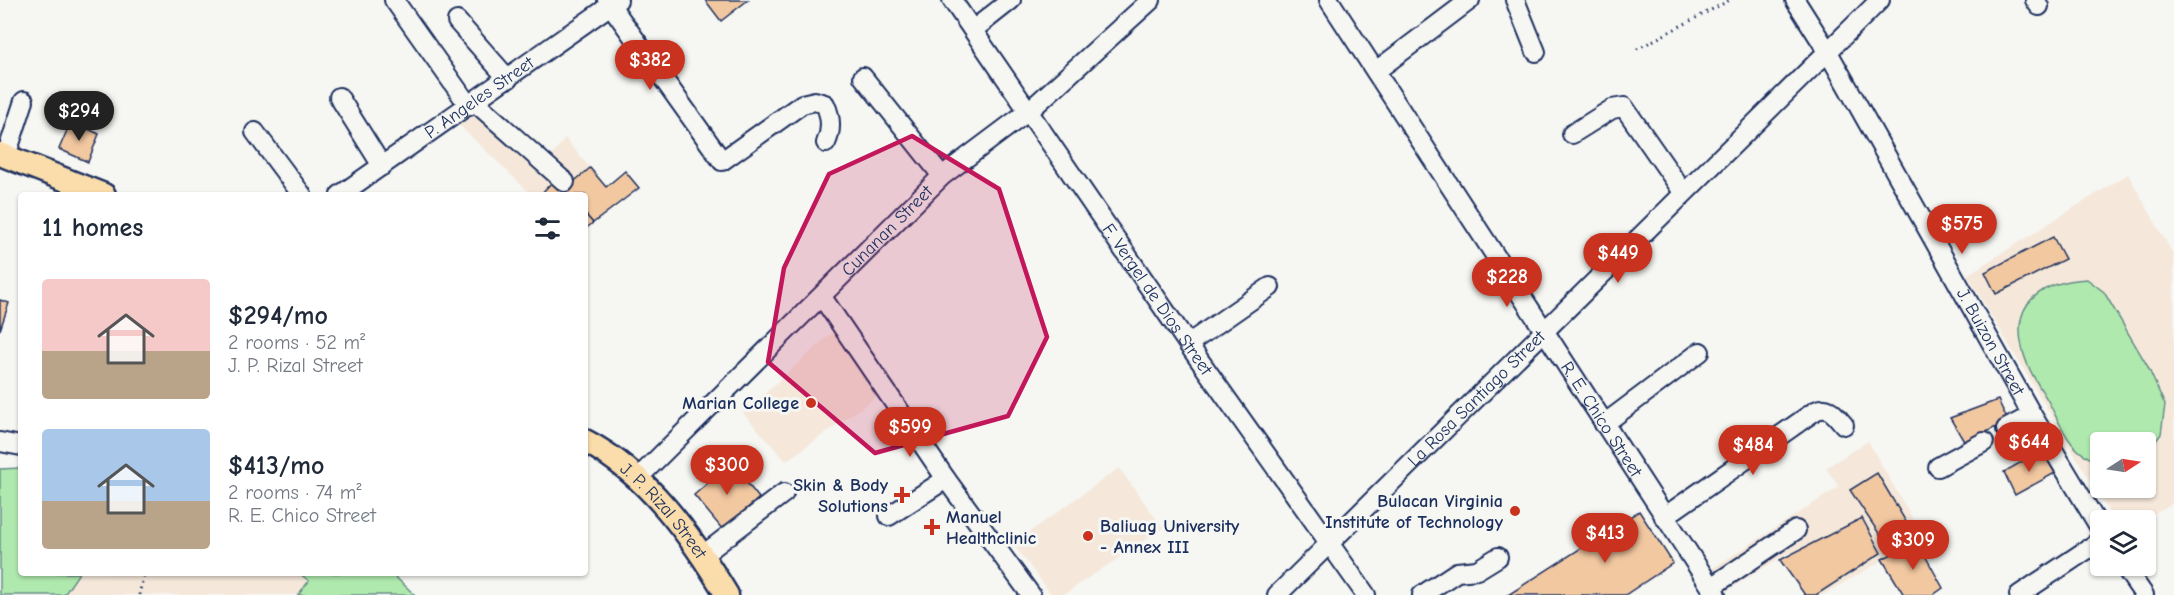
<!DOCTYPE html>
<html lang="en">
<head>
<meta charset="utf-8">
<style>
	:root { --surface:#fff; --page:#f2f2f3; --text:#1f2937; --muted:#747a83; --accent:#c8321e }
	body { margin:0; font-family:"Comic Neue",sans-serif; background:var(--page); color:var(--text); height:100vh; display:flex; flex-direction:column; font-size:22px; white-space:nowrap }
	* { box-sizing:border-box; margin:0 }
	p { font-size:20px; color:var(--muted) }
	.icon { flex:none; width:33px; height:33px; fill:none; stroke:currentColor; stroke-width:2; stroke-linecap:round; stroke-linejoin:round }
	.map { position:relative; flex:1; overflow:hidden }
	.details { position:absolute; left:18px; top:192px; width:570px; height:384px; display:flex; flex-direction:column; background:var(--surface); border-radius:6px; box-shadow:0 2px 4px #0004 }
	.details>* { flex:none }
	.needle { width:39px; rotate:78deg }
	.tools { position:absolute; left:2090px; top:432px; display:grid; gap:12px }
	.tools a { display:grid; place-items:center; width:66px; height:66px; border-radius:6px; background:var(--surface); box-shadow:0 2px 4px #0004; font-size:30px }
	.price { position:absolute; translate:-50% -51px; padding:0 14px; border-radius:21px; background:var(--accent); color:#fff; font-size:20px; line-height:39px; filter:drop-shadow(0 2px 3px #0008) }
	.price::after { content:''; position:absolute; left:50%; top:36px; width:18px; height:14px; margin-left:-9px; background:inherit; clip-path:polygon(0 0,100% 0,50% 100%) }
	.price.active { background:#222; color:#fff }
	ul { padding:0; list-style:none }
	li { display:flex; align-items:center; gap:18px; height:150px; padding:0 24px }
	li span { display:grid; place-items:center; flex:none; width:168px; height:120px; border-radius:6px; color:#555 }
	li>.icon { margin-inline-start:auto }
	span .icon { width:72px; height:72px; fill:#fffc; stroke-width:1 }
	li b { font-size:26px }
	h2 { display:flex; justify-content:space-between; align-items:center; height:72px; padding:0 24px; font-size:26px }
	.map>svg:first-child { display:block }
	.built { fill:#f5e8da; fill-rule:evenodd }
	.green { fill:#afe9ae; stroke:#658c86; stroke-width:1.5 }
	.building { fill:#f2c8a1; stroke:#1b2f5e; stroke-width:1.5 }
	.lines { fill:none; stroke-linecap:round; stroke-linejoin:round }
	.minor-casing { stroke:#1b2f5e; stroke-width:22 }
	.major-casing { stroke:#1b2f5e; stroke-width:27 }
	.path { stroke:#1b2f5e; stroke-width:3; stroke-dasharray:1.5 4.5; stroke-linecap:butt }
	.minor { stroke:#f6f6f2; stroke-width:18 }
	.major { stroke:#fbddab; stroke-width:22 }
	.marked { fill:#c2185b; fill-opacity:0.2; stroke:#c2185b; stroke-width:4.5; stroke-linejoin:round }
	.poi-dot { fill:#c8321e; stroke:#f6f6f2; stroke-width:2 }
	.labels { text-anchor:middle; dominant-baseline:central; stroke-width:6; stroke-linejoin:round; paint-order:stroke }
	.street-label { font-size:18px; fill:#1b2f5e; stroke:#f6f6f2 }
	.poi-label { font-size:18px; font-weight:bold; fill:#1b2f5e; stroke:#f6f6f2; text-anchor:end }
</style>
</head>
<body>
<div class="map">
<svg width="2174" height="595" viewBox="0 0 2174 595">
	<rect width="100%" height="100%" fill="#f6f6f2"/>
	<filter id="ink" filterUnits="userSpaceOnUse"><feTurbulence type="fractalNoise" baseFrequency=".0167" numOctaves="2"/><feDisplacementMap in="SourceGraphic" scale="12" xChannelSelector="R" yChannelSelector="G"/><feConvolveMatrix kernelMatrix="1 2 1 2 8 2 1 2 1" color-interpolation-filters="sRGB"/></filter>
	<g filter="url(#ink)">
		<g class="built">
			<polygon points="490,102 545,165 565,138 606,187 625,171 639,188 585,229 585,195 532,195 458,124"/>
			<path d="M 2128,174 L 2174,256 L 2174,502 L 2144,520 L 2114,520 L 1967,275 ZM 2100,442 L 2145,442 L 2145,488 L 2100,488 Z"/>
			<polygon points="836,329 882,393 786,461 743,413"/>
			<polygon points="1868,441 1923,537 1823,595 1816,595 1789,552 1725,592 1710,570 1839,487 1826,468"/>
			<polygon points="1119,468 1163,528 1063,595 1052,595 1013,544"/>
			<polygon points="79,573 299,573 309,581 298,595 64,595"/>
		</g>
		<g class="green">
			<path d="M 2087,279 L 2104,292 L 2147,365 L 2165,405 L 2161,434 L 2145,456 L 2145,442 L 2100,442 L 2100,462 C 2070,454 2062,427 2048,401 C 2038,384 2026,367 2022,347 C 2011,300 2046,281 2087,279 Z"/>
			<polygon points="21,468 21,573 79,573 64,595 0,595 0,469"/>
			<polygon points="299,573 391,573 415,595 298,595 309,581"/>
		</g>
		<g class="building">
			<polygon points="705,0 748,0 721,21"/>
			<polygon points="71,121 99,134 88,162 59,149"/>
			<polygon points="590,168 606,187 625,171 639,188 593,223 585,214 585,195 568,195 564,190"/>
			<polygon points="553,181 564,190 568,195 540,195"/>
			<polygon points="585,214 593,223 585,229"/>
			<polygon points="2053,237 2065,259 1996,294 1985,272"/>
			<polygon points="0,300 9,303 0,330"/>
			<polygon points="1998,400 2008,421 1965,443 1950,418"/>
			<polygon points="2042,450 2055,473 2015,495 2004,472"/>
			<polygon points="731,463 759,498 723,530 694,495"/>
			<polygon points="1877,473 1915,537 1892,553 1850,490"/>
			<polygon points="1639,511 1673,563 1625,595 1508,595"/>
			<polygon points="1862,518 1881,553 1816,595 1805,595 1780,560"/>
			<polygon points="1917,541 1943,588 1933,595 1904,595 1882,559"/>
		</g>
		<g class="lines">
			<g class="minor-casing">
				<g id="minor">
					<polyline points="394,0 469,106"/>
					<path d="M 607,0 L 722,161 L 802,104 L 815,101 L 825,104 C 831,117 832,130 826,143"/>
					<path id="s1" d="M 952,0 L 1188,344 L 1366,595"/>
					<path id="s2" d="M 1329,0 L 1716,595"/>
					<polyline points="1515,0 1536,52"/>
					<path id="s3" d="M 1795,0 L 1828,52 L 2032,415 L 2100,528"/>
					<polyline points="2035,0 2039,6"/>
					<polyline points="457,21 508,79"/>
					<polyline points="973,30 1011,0"/>
					<polyline points="1376,71 1470,0"/>
					<polyline points="863,77 942,176"/>
					<polyline points="339,97 382,166"/>
					<polyline points="475,102 565,182"/>
					<polyline points="255,132 302,195"/>
					<polyline points="1572,134 1612,109 1624,107 1683,192"/>
					<polyline points="6,156 24,101"/>
					<path id="s4" d="M 340,195 L 618,0"/>
					<polyline points="822,297 946,479 1031,595"/>
					<polyline points="1188,344 1270,287"/>
					<polyline points="1604,424 1700,352"/>
					<polyline points="2006,429 2032,415"/>
					<polyline points="0,442 21,446"/>
					<polyline points="1938,467 1984,442"/>
					<path id="s5" d="M 638,478 L 942,176 L 1030,110 L 1151,0"/>
					<polyline points="889,516 946,479"/>
					<path d="M 1664,517 L 1815,411 C 1829,404 1835,415 1844,425"/>
					<polyline points="703,555 784,493"/>
					<polyline points="2124,566 2144,595"/>
					<polyline points="1711,587 1796,530"/>
					<path id="s6" d="M 1277,595 L 1880,0"/>
					<polyline points="1422,595 1457,572 1477,570 1498,557"/>
					<polyline points="2019,595 2100,541"/>
				</g>
			</g>
			<g class="major-casing">
				<g id="major">
					<polyline points="0,154 104,195"/>
					<path id="s7" d="M 585,441 C 647,473 692,537 727,595"/>
				</g>
			</g>
			<g class="path">
				<polyline points="1637,49 1730,0"/>
				<polyline points="139,595 144,573"/>
			</g>
			<use href="#minor" class="minor"/>
			<use href="#major" class="major"/>
		</g>
	</g>
	<path class="marked" d="M 912,136 L 999,189 L 1047,337 L 1008,416 L 875,453 L 768,362 L 784,268 L 829,174 Z"/>
	<g class="poi-dot">
		<circle cx="811" cy="403" r="6"/>
		<path d="M899 486h6v6h6v6h-6v6h-6v-6h-6v-6h6z"/>
		<circle cx="1515" cy="511" r="6"/>
		<path d="M929 518h6v6h6v6h-6v6h-6v-6h-6v-6h6z"/>
		<circle cx="1088" cy="536" r="6"/>
	</g>
	<g class="labels">
		<g class="street-label">
			<text stroke="none"><textPath href="#s4" startOffset="170">P. Angeles Street</textPath></text>
			<text stroke="none"><textPath href="#s5" startOffset="351">Cunanan Street</textPath></text>
			<text stroke="none"><textPath href="#s1" startOffset="363">F. Vergel de Dios Street</textPath></text>
			<text stroke="none"><textPath href="#s3" startOffset="394">J. Buizon Street</textPath></text>
			<text stroke="none"><textPath href="#s6" startOffset="280">La Rosa Santiago Street</textPath></text>
			<text stroke="none"><textPath href="#s2" startOffset="500">R. E. Chico Street</textPath></text>
			<text stroke="none"><textPath href="#s7" startOffset="106">J. P. Rizal Street</textPath></text>
		</g>
		<g class="poi-label">
			<text x="799" y="403">Marian College</text>
			<text x="888" y="485">Skin &amp; Body<tspan x="888" dy="21">Solutions</tspan></text>
			<text x="1503" y="501">Bulacan Virginia<tspan x="1503" dy="21">Institute of Technology</tspan></text>
			<text x="946" y="517" text-anchor="start">Manuel<tspan x="946" dy="21">Healthclinic</tspan></text>
			<text x="1100" y="526" text-anchor="start">Baliuag University<tspan x="1100" dy="21">- Annex III</tspan></text>
		</g>
	</g>
</svg>
<div class="tools">
<a><svg class="needle" viewBox="-14 -14 28 28"><path d="M0-13l5 13h-10z" fill="#e53935"/><path d="M0 13l5-13h-10z" fill="#747a83"/></svg></a>
<a><svg class="icon" aria-label="layers" viewBox="0 0 24 24"><path d="M12 4l9 5-9 5-9-5zM3 14l9 5 9-5"/></svg></a>
</div>
<b class="price" style="left:650px;top:91px">$382</b>
<b class="price active" style="left:79px;top:142px">$294</b>
<b class="price" style="left:1962px;top:255px">$575</b>
<b class="price" style="left:1618px;top:284px">$449</b>
<b class="price" style="left:1507px;top:308px">$228</b>
<b class="price" style="left:910px;top:458px">$599</b>
<b class="price" style="left:2029px;top:473px">$644</b>
<b class="price" style="left:1753px;top:476px">$484</b>
<b class="price" style="left:727px;top:496px">$300</b>
<b class="price" style="left:1605px;top:564px">$413</b>
<b class="price" style="left:1913px;top:571px">$309</b>
<section class="details">
<h2>11 homes<svg class="icon" aria-label="filters" viewBox="0 0 24 24"><path d="M4 7h16M4 17h16"/><circle cx="9" cy="7" r="2"/><circle cx="15" cy="17" r="2"/></svg></h2>
<ul>
<li><span style="background:linear-gradient(#f6c9c9 60%,#b9a48a 0)"><svg class="icon" aria-label="home" viewBox="0 0 24 24"><path d="M3 11l9-7 9 7M6 9v11h12V9"/></svg></span><div><b>$294/mo</b><p>2 rooms · 52 m²</p><p>J. P. Rizal Street</p></div></li>
<li><span style="background:linear-gradient(#a9c7e8 60%,#b9a48a 0)"><svg class="icon" aria-label="home" viewBox="0 0 24 24"><path d="M3 11l9-7 9 7M6 9v11h12V9"/></svg></span><div><b>$413/mo</b><p>2 rooms · 74 m²</p><p>R. E. Chico Street</p></div></li>
</ul>
</section>
</div>
</body>
</html>
